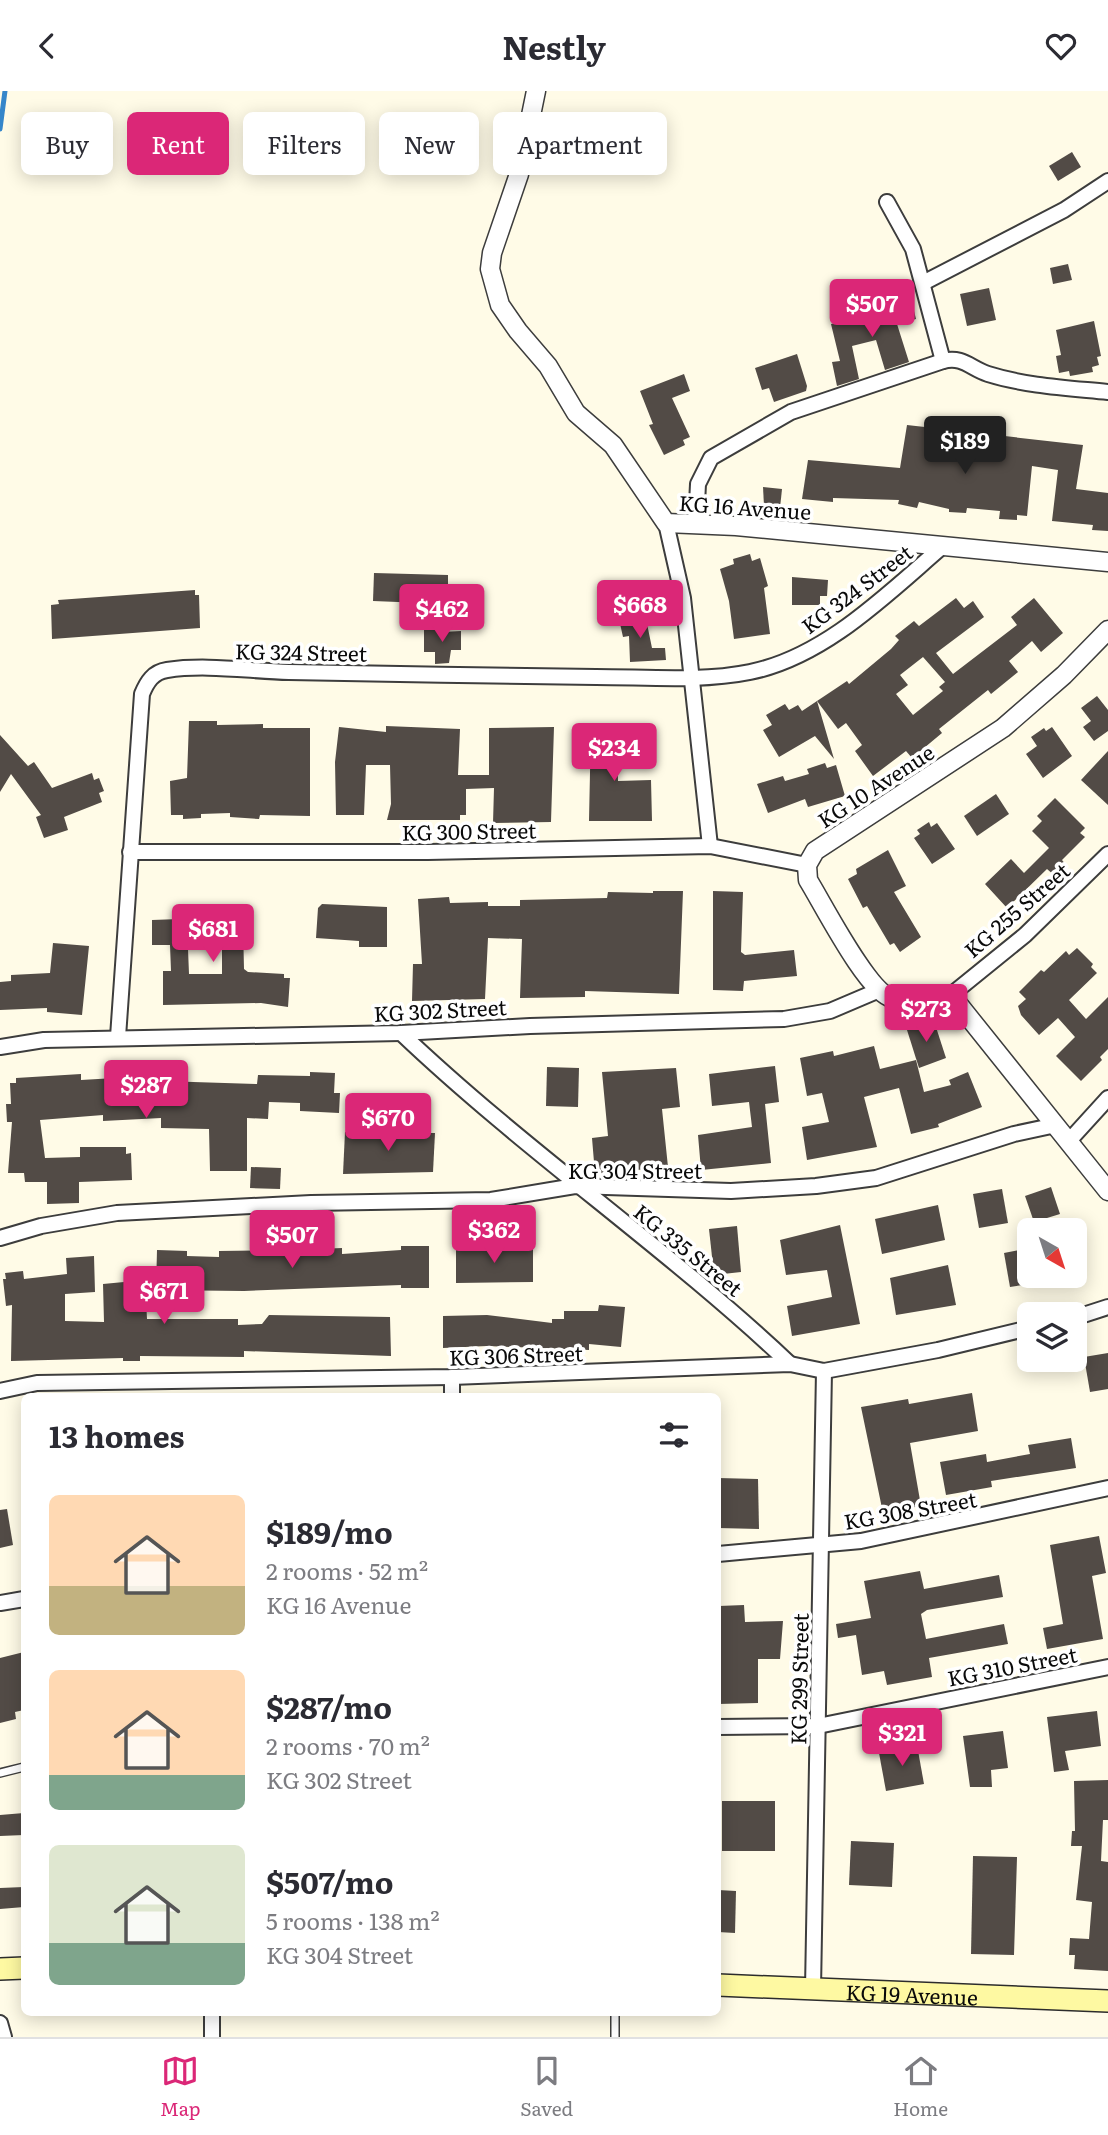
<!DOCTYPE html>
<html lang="en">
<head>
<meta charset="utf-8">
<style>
	:root { --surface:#fff; --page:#f2f2f3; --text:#2b2b33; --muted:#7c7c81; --line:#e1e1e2; --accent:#db2777 }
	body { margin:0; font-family:Literata,serif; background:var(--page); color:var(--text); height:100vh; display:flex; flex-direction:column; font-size:26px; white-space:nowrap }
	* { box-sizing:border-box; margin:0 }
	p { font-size:23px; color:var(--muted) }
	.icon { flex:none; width:38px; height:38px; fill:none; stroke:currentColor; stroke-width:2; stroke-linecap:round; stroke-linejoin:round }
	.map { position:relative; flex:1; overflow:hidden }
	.details { position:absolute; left:21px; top:1302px; width:700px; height:623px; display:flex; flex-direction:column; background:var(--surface); border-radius:10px; box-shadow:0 4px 18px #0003 }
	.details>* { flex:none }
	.banner { position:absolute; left:21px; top:21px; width:700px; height:63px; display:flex; gap:14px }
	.needle { width:46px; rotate:141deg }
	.buttons { position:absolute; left:1017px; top:1127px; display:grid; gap:14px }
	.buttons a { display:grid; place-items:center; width:70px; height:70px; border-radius:10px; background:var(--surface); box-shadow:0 4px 18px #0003; font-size:35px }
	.price { position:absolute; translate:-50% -60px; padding:0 16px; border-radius:7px; background:var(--accent); color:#fff; font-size:23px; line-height:46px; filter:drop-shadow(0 2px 4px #0008) }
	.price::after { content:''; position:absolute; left:50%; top:42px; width:21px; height:16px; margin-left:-10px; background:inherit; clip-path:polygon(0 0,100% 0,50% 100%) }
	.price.current { background:#222; color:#fff }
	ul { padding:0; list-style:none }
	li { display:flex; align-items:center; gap:21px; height:175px; padding:0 28px }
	li span { display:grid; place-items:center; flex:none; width:196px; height:140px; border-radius:10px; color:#555 }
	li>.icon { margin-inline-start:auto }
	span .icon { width:84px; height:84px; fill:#fffc; stroke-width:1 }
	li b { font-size:30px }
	h2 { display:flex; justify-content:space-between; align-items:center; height:84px; padding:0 28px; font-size:30px }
	.pill { padding:0 24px; border-radius:10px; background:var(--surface); box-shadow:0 4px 18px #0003; font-size:24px; line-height:63px }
	.pill.current { background:var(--accent); color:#fff }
	header { display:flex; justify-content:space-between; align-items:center; height:91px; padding:0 28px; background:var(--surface); font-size:32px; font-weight:700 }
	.menu { display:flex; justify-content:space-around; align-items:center; height:98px; border-top:2px solid var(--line); background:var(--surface); font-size:19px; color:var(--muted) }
	.menu a { display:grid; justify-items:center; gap:4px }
	.menu .current { color:var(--accent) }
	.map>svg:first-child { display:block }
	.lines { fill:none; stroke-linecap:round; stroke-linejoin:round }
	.stream { stroke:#3586ca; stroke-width:5 }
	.building { fill:#524b46; fill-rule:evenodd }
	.service-casing { stroke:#3d3d3d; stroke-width:10 }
	.minor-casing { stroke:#3d3d3d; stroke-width:18 }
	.tertiary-casing { stroke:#3d3d3d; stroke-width:21 }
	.secondary-casing { stroke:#2c2c2c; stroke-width:24 }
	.service { stroke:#fff; stroke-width:7 }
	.minor { stroke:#fff; stroke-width:14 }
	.tertiary { stroke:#fff; stroke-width:18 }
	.secondary { stroke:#fef9a2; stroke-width:21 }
	.labels { text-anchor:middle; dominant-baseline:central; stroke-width:7; stroke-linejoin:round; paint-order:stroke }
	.street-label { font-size:21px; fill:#0a0a0a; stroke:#fff }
</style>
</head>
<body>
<header><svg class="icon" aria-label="back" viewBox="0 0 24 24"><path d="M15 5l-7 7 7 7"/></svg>Nestly<svg class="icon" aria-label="heart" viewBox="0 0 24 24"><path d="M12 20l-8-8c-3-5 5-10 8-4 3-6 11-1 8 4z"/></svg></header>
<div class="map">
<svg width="1108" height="1946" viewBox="0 0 1108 1946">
	<rect width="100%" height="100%" fill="#fffbe7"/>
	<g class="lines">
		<polyline class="stream" points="0,38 5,0"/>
	</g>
	<g class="building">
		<polygon points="1072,61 1081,76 1058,90 1049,75"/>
		<polygon points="1068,173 1072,189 1053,193 1050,177"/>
		<polygon points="989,197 996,229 967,235 960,203"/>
		<polygon points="911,208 916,228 897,233 909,271 885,279 876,249 852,255 859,288 837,295 832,271 840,270 831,233 878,222 876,218"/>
		<polygon points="1094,230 1101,265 1097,266 1099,274 1092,276 1093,281 1070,285 1069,280 1059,282 1056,265 1061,264 1056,239"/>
		<polygon points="797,263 807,295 806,300 774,311 769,297 762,299 755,277"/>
		<polygon points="684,283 690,300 672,307 690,346 683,349 685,354 664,364 649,334 653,333 640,300"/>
		<polygon points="907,334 1083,354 1076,398 1108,402 1108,440 1092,439 1093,434 1052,430 1058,379 1032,375 1027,425 1017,424 1017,429 999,428 1000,420 967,417 966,422 949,421 949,418 919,411 917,417 898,413 899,409 833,407 833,411 802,408 808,369 900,377"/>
		<polygon points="763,396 782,398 780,417 764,415"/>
		<polygon points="750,463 752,470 760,467 768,495 764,497 770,543 734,548 729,510 720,478 734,473 733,468"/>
		<polygon points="374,482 448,484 448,513 373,510"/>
		<polygon points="792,486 828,489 827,505 820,505 820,514 792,514"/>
		<polygon points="195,499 195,504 199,504 200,537 52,548 51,514 59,513 58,509"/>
		<path d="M 956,507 L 964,517 L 973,510 L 984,526 L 936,562 L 953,583 L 1017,534 L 1011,526 L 1034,507 L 1063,542 L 1041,561 L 1032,550 L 1009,570 L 1018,581 L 991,603 L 988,599 L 939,638 L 942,642 L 912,667 L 906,660 L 873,685 L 855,660 L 862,654 L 846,632 L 838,638 L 817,610 L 847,590 L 849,593 L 891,558 L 899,549 L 895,545 L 914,530 L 919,535 ZM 923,566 L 945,591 L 939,596 L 943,600 L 913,624 L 896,603 L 908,594 L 900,584 Z"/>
		<polygon points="645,523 652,557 665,557 666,569 630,571 629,545 623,546 619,528"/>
		<polygon points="443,537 443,541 461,540 461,559 451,559 449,572 435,573 435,561 424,561 424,538"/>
		<polygon points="1097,605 1108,619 1108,640 1094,650 1083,636 1091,630 1081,617"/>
		<polygon points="817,610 834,668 815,645 779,666 763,639 772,634 766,624 785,613 789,619 798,614 802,620"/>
		<polygon points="189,630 217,630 217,634 263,633 263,637 310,637 310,725 260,724 259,728 230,726 230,722 201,723 201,727 183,728 183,724 171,724 170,690 187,687"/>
		<polygon points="591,634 617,634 618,690 651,689 652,730 589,730"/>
		<polygon points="386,635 460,638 458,684 489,684 489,637 554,636 551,731 493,732 494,697 466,698 466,724 460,724 460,729 387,729 391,713 390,674 366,674 364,724 336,724 335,671 339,636 386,641"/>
		<polygon points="1052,636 1072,665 1043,687 1026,663 1037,655 1031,646 1044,637 1046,640"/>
		<polygon points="0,644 28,675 34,671 52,697 92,682 94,689 99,687 104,700 99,702 102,711 64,726 68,739 44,747 36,726 41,724 11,683 0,701"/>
		<polygon points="1108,660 1108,714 1081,689"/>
		<polygon points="825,672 827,677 836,674 845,705 808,716 805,708 768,722 757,693 783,685 785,690 809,683 807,678"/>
		<polygon points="996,703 1009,723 977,745 964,725"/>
		<polygon points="1055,707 1085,737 1080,742 1085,746 1062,769 1066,774 1055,785 1047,778 1007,817 985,793 1011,768 1024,782 1049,757 1032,740 1042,730 1037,725"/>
		<polygon points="929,731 931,736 937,732 955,758 932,773 914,747 920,743 917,739"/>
		<polygon points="888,759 906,795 894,801 921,846 900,861 894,852 890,854 867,815 863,817 848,788 857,783 856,778"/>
		<polygon points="653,800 683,800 679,903 585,900 585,906 520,907 522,848 488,847 485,908 412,910 413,873 422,873 418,808 449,806 450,812 488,811 488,815 520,815 520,809 607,807 608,801 653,802"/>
		<polygon points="713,800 743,801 741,861 745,864 794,859 797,885 744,890 743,900 713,899"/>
		<polygon points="322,813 387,816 387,856 359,856 359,850 316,847 318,817"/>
		<path d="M 235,819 L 235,836 L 243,835 L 244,878 L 248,881 L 284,883 L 284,887 L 290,887 L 288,916 L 261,912 L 163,914 L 163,880 L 171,880 L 170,854 L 152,854 L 152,829 L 207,827 L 207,824 L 214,824 L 213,820 ZM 188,858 L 222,858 L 222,883 L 189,883 Z"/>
		<polygon points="53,852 89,855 82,924 47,921 47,917 0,919 0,891 11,890 11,884 50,882"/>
		<polygon points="1077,857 1093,873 1091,876 1097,882 1069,909 1086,928 1108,906 1108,958 1100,966 1102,969 1081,990 1056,965 1075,946 1058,927 1039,944 1021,924 1018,915 1026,908 1019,901 1041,879 1044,881 1066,860 1069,864"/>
		<polygon points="934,930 946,967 919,977 907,939"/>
		<polygon points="874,955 880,978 916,969 924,1001 951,994 949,989 968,981 982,1016 938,1033 939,1036 911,1043 899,997 864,1006 877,1056 807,1069 802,1036 829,1031 822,1002 807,1005 800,967 833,960 834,965"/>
		<polygon points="775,975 779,1011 765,1013 771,1072 701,1079 698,1044 752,1036 749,1011 712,1015 709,983"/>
		<polygon points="547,976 579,977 578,1016 546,1015"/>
		<polygon points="676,977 680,1016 662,1018 668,1076 595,1083 592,1047 608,1045 602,981"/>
		<polygon points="310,981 335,982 334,1002 340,1002 339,1022 300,1020 300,1012 269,1011 268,1028 247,1027 247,1080 210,1080 209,1038 161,1037 161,1027 103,1030 103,1024 40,1029 45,1067 80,1066 80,1056 126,1056 126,1063 131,1062 132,1089 79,1091 79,1112 47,1113 47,1091 25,1091 24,1082 8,1082 12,1031 7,1031 6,1013 11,1013 10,992 16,992 16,987 81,983 81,989 132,986 132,993 162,990 257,993 258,984 310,985"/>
		<polygon points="345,1041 435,1042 433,1081 343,1083"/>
		<polygon points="251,1076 281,1077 280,1098 250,1097"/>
		<polygon points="1051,1096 1060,1123 1034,1131 1025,1105"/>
		<polygon points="1002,1098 1008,1132 979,1137 973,1103"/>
		<polygon points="938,1114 945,1149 882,1163 875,1128"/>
		<polygon points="840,1134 860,1233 792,1245 787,1215 832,1206 827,1179 786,1184 780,1149"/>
		<polygon points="737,1135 741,1181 714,1184 709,1138"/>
		<polygon points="401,1155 429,1155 429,1197 401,1197 401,1194 244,1200 156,1199 157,1159 187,1160 187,1165 219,1166 219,1160 287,1159 287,1163 318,1162 318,1158 342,1157 342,1163 357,1162 401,1159"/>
		<polygon points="456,1156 533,1157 533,1191 456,1192"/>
		<polygon points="1029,1157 1029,1193 1010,1196 1004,1162"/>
		<polygon points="94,1165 95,1201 65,1203 65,1230 104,1231 103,1193 145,1189 147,1228 238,1228 238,1234 262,1233 269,1224 390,1226 391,1265 244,1260 244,1266 140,1265 140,1270 123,1270 123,1267 11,1270 12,1214 6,1215 3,1188 6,1188 5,1182 23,1180 24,1188 67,1183 66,1167"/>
		<polygon points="948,1174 956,1214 896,1224 890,1187"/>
		<polygon points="599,1214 625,1216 621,1256 589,1253 589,1259 487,1255 443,1257 443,1225 487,1224 552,1232 552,1228 564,1228 564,1220 598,1220"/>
		<polygon points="1108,1262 1108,1298 1090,1301 1084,1266"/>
		<polygon points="972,1302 978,1340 910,1352 921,1415 883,1422 861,1316 908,1308 909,1313"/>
		<polygon points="1071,1347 1076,1377 991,1390 992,1396 946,1404 940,1371 986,1363 987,1371 1030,1363 1028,1354"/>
		<polygon points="718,1387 758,1388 759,1438 718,1437"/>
		<polygon points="7,1418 13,1454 0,1457 0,1419"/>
		<polygon points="1099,1445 1106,1482 1092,1485 1103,1548 1047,1558 1043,1537 1063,1533 1050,1454"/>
		<polygon points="920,1480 924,1498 999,1484 1003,1506 927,1519 921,1523 926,1548 1004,1533 1008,1553 929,1567 932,1586 887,1594 884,1580 862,1584 856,1544 838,1547 836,1533 871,1527 864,1490"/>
		<polygon points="744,1514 745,1531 783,1530 780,1568 758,1568 758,1612 718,1613 718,1571 721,1571 719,1515"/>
		<polygon points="24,1561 24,1619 15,1621 16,1628 0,1632 0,1567"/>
		<polygon points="1097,1620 1101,1655 1065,1660 1069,1679 1054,1681 1047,1626"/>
		<polygon points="1003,1640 1008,1677 991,1679 992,1696 970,1696 963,1645"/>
		<polygon points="917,1654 924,1693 886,1700 879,1662"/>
		<polygon points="1108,1689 1108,1729 1103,1729 1101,1770 1108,1771 1108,1880 1074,1878 1075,1864 1069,1864 1070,1847 1089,1848 1092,1811 1076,1809 1082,1755 1071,1755 1072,1740 1075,1740 1074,1690"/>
		<rect x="722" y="1710" width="53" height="50"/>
		<polygon points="24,1722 24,1744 0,1745 0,1724"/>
		<polygon points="851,1750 894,1752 892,1796 849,1794"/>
		<polygon points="973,1765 1017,1766 1014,1864 971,1863"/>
		<polygon points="24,1796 24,1816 0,1818 0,1797"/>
		<polygon points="718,1799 736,1800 735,1842 718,1841"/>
	</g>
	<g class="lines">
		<g class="service-casing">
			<g id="service">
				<polyline points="0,1682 24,1676"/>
				<polyline points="615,1922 615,1946"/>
			</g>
		</g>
		<g class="minor-casing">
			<g id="minor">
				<polyline points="887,111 913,158 943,270"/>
				<polyline points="923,192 1064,119 1108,90"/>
				<polyline points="666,432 683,507 710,755"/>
				<path d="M 696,433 L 698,393 L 711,367 L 791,321 L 943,270 C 963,265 970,277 988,283 C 1026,295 1068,297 1108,301"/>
				<polyline points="130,761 428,761 710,755 807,774"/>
				<polyline points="951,904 1025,844 1108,763"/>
				<path d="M 401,942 C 525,1060 666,1156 790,1273"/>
				<path d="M 118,946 L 142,603 C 147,591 153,581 167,579 C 206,573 249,580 289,581 C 391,583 494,585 596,586 C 646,586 701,591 750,581 C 825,566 887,503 943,455"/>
				<polyline points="0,956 44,949 401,942 530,935 784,928 830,920 877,900"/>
				<polyline points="1068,1051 1108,1007"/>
				<polyline points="0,1147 41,1135 117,1122 311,1112 491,1109 575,1095 731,1100 816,1095 876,1087 1014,1043 1056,1034"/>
				<polyline points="1074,1227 1108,1216"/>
				<polyline points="0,1300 37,1292 452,1286 790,1273 824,1280 938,1259 1029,1237"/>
				<polyline points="452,1306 452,1286"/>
				<polyline points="718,1463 861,1450 1108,1397"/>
				<polyline points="0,1512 24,1508"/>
				<polyline points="718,1636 818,1635 1108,1576"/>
				<polyline points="813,1898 824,1280"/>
				<polyline points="212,1922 212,1946"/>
				<polyline points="0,1932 4,1946"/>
			</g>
		</g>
		<g class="tertiary-casing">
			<g id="tertiary">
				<polyline points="536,0 519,83 492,162 490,178 500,214 518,240 548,275 576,322 613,354 666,432 736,435 1108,471"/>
				<path d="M 1108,539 L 1064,584 L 1003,637 L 815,760 L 807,774 L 808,789 C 823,813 868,902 892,907 C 911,912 930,901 951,904 L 1108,1100"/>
			</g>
		</g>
		<g class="secondary-casing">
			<g id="secondary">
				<polyline points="0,1878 24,1877"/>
				<path id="s1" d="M 718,1894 L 1108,1910"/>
			</g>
		</g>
		<use href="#service" class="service"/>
		<use href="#minor" class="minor"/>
		<use href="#tertiary" class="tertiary"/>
		<use href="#secondary" class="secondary"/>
	</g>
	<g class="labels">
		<g class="street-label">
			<text transform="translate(745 415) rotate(4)">KG 16 Avenue</text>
			<text transform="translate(856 497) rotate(-37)">KG 324 Street</text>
			<text transform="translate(301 560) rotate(1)">KG 324 Street</text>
			<text transform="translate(875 694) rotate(-33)">KG 10 Avenue</text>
			<text transform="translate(469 739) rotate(-1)">KG 300 Street</text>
			<text transform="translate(1016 818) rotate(-41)">KG 255 Street</text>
			<text transform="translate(440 918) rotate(-3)">KG 302 Street</text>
			<text x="635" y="1078">KG 304 Street</text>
			<text transform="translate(689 1158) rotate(39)">KG 335 Street</text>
			<text transform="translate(516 1263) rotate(-2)">KG 306 Street</text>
			<text transform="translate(910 1418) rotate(-10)">KG 308 Street</text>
			<text transform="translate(1012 1574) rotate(-11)">KG 310 Street</text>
			<text transform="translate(798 1588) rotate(-89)">KG 299 Street</text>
			<text stroke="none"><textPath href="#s1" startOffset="194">KG 19 Avenue</textPath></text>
		</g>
	</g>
</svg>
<div class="buttons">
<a><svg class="needle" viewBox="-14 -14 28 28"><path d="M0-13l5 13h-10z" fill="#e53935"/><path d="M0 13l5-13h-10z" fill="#7c7c81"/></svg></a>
<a><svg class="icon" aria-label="layers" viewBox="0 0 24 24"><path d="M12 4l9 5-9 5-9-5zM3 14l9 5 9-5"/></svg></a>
</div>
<b class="price" style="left:872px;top:248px">$507</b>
<b class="price current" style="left:965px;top:385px">$189</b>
<b class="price" style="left:640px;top:549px">$668</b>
<b class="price" style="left:442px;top:553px">$462</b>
<b class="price" style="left:614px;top:692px">$234</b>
<b class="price" style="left:213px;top:873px">$681</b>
<b class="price" style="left:926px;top:953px">$273</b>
<b class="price" style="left:146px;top:1029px">$287</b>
<b class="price" style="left:388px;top:1062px">$670</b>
<b class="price" style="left:494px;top:1174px">$362</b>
<b class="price" style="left:292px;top:1179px">$507</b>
<b class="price" style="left:164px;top:1235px">$671</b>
<b class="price" style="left:902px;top:1677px">$321</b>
<div class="banner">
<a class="pill">Buy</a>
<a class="pill current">Rent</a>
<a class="pill">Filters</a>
<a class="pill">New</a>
<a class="pill">Apartment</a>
</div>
<section class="details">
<h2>13 homes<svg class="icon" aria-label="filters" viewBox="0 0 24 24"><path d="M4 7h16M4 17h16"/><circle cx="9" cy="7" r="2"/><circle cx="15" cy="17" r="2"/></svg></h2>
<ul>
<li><span style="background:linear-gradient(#ffd9b3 65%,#c2b280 0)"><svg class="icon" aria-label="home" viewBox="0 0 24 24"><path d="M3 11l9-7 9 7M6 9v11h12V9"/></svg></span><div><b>$189/mo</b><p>2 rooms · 52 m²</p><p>KG 16 Avenue</p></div></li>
<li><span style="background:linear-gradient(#ffd9b3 75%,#7fa58c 0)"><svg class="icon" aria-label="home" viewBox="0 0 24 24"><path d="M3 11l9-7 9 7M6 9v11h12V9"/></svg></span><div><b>$287/mo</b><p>2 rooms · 70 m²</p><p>KG 302 Street</p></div></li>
<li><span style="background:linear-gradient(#dfe7d0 70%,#7fa58c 0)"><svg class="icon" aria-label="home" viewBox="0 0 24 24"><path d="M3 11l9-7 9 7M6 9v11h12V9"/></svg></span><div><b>$507/mo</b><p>5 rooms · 138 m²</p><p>KG 304 Street</p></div></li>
</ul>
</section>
</div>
<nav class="menu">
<a class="current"><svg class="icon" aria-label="map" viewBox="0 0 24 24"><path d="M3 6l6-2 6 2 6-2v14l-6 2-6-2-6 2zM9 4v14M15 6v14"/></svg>Map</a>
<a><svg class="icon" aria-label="saved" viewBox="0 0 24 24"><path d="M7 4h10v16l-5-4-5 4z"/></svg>Saved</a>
<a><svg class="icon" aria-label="home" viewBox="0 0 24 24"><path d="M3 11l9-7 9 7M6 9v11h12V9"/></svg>Home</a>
</nav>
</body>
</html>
